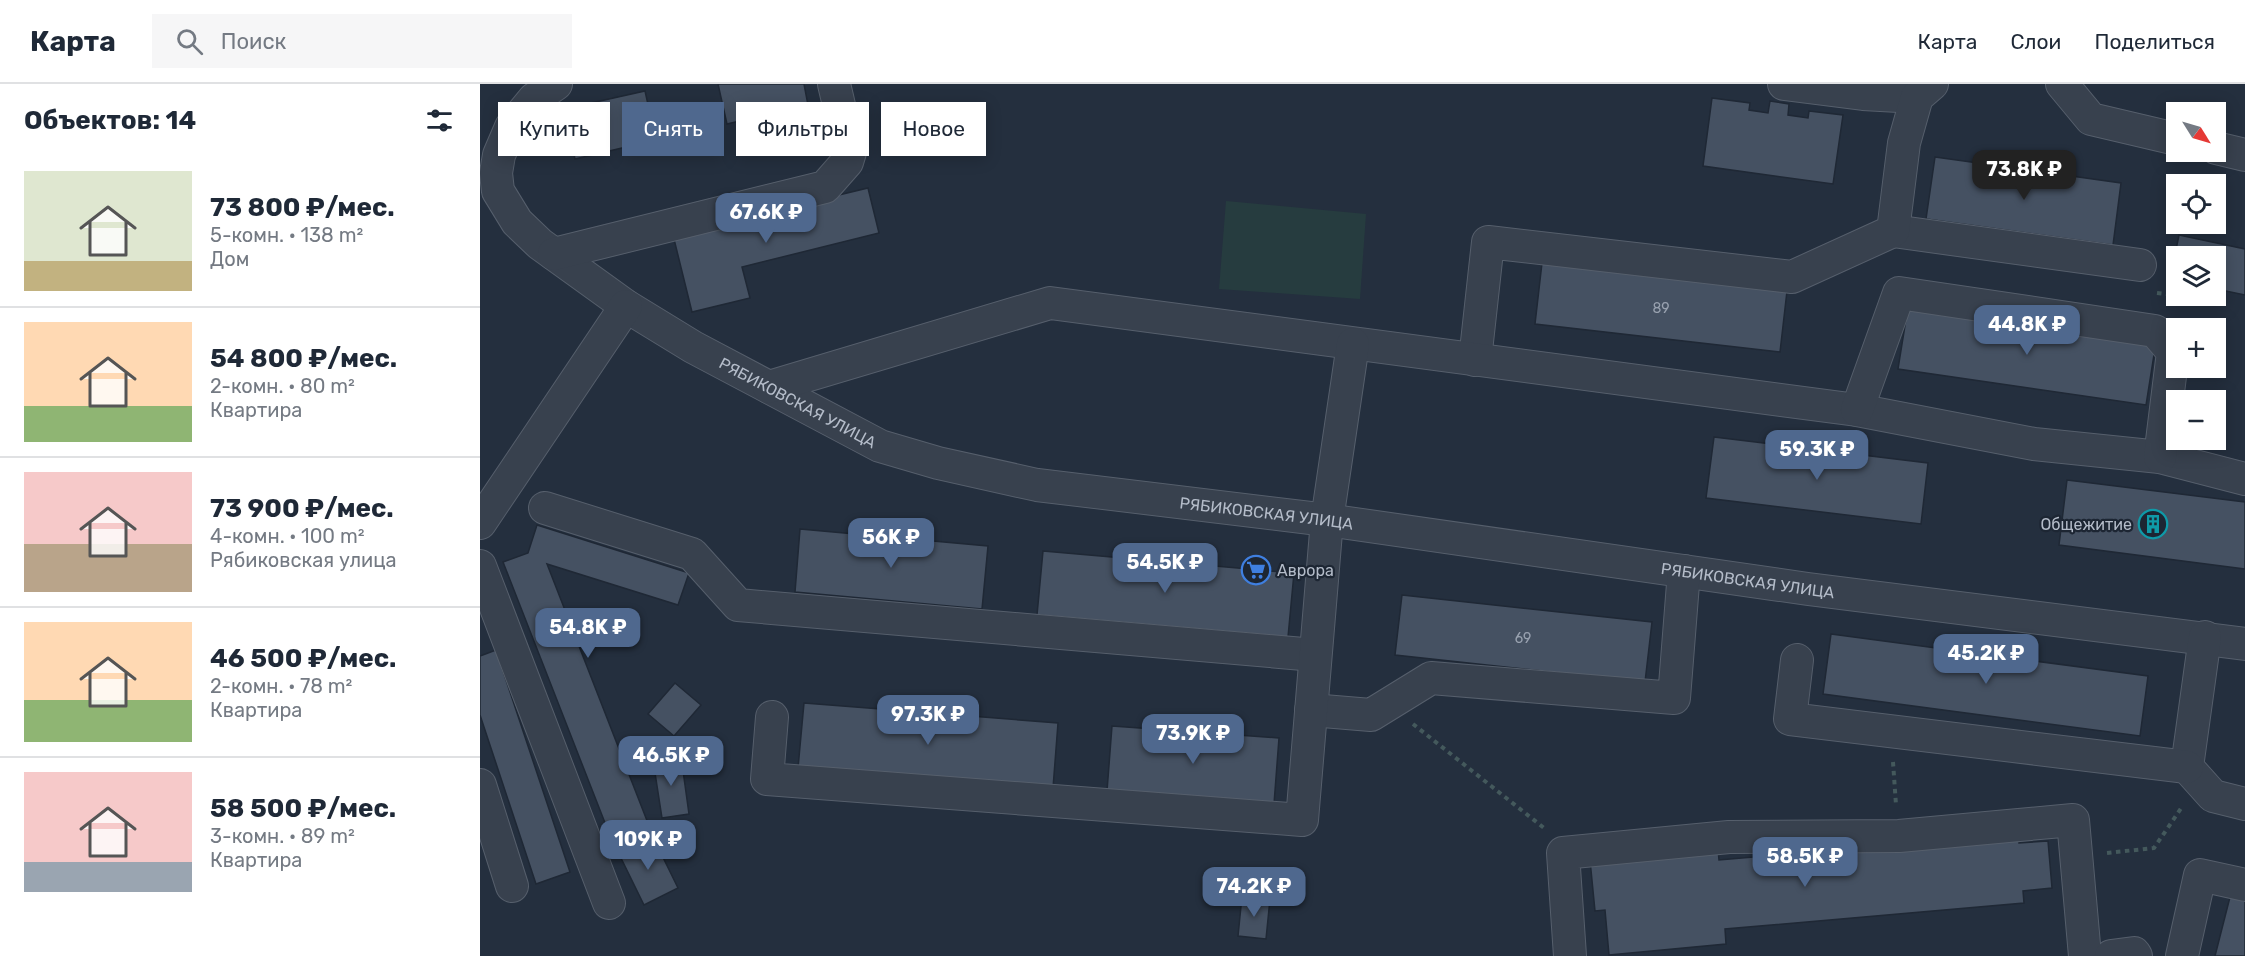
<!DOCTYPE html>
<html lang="ru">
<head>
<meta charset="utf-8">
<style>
	:root { --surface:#fff; --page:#f6f6f7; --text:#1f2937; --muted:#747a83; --line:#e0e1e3; --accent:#4f688e }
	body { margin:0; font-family:Rubik,sans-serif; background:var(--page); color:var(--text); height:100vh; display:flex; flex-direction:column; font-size:22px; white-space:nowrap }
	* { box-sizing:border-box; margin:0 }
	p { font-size:20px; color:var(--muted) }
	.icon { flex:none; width:33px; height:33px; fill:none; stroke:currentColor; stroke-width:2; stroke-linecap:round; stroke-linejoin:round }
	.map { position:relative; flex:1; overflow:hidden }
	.sheet { display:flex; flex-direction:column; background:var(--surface); width:480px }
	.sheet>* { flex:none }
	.hud { position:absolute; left:18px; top:18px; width:570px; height:54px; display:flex; gap:12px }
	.needle { width:39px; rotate:127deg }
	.tools { position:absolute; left:1686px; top:18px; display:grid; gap:12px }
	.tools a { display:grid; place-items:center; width:60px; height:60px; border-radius:0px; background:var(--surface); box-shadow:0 3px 15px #0003; font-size:30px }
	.price { position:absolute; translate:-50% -51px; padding:0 14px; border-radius:12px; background:var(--accent); color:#fff; font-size:20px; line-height:39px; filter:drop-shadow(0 2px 3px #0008) }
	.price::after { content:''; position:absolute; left:50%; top:36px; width:18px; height:14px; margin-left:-9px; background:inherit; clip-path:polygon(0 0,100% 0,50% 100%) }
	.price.selected { background:#222; color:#fff }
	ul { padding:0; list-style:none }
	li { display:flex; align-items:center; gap:18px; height:150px; padding:0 24px }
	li+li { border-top:2px solid var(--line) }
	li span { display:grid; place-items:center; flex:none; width:168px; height:120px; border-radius:0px; color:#555 }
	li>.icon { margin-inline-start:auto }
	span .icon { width:72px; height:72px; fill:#fffc; stroke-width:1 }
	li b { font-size:26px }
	h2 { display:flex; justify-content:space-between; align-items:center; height:72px; padding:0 24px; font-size:26px }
	.chip { padding:0 21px; border-radius:0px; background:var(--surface); box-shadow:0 3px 15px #0003; font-size:21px; line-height:54px }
	.chip.selected { background:var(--accent); color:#fff }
	header { display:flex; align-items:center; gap:36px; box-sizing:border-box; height:84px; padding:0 30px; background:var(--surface); border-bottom:2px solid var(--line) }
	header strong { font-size:28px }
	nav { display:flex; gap:33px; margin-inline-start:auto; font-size:21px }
	.search { width:420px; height:54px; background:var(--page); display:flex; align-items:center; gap:15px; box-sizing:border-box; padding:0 21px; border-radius:0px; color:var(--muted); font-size:22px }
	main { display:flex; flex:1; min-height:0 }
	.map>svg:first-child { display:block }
	.green { fill:#263c3f }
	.building { fill:#455162; stroke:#1f2835; stroke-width:1.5 }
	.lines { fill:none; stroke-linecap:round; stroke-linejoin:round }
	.minor-casing { stroke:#565f6c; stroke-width:34 }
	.path { stroke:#44595c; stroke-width:4; stroke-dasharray:4.5 4.5; stroke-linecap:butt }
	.minor { stroke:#38414e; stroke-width:32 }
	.labels { text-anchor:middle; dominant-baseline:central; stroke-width:4.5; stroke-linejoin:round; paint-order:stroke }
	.number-label { font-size:14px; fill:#98a1af }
	.street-label { font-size:16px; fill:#b4bcc9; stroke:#1d2633 }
	.poi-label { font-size:16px; fill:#b4bcc9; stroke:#1d2633; text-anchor:end }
</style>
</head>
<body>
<header>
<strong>Карта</strong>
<div class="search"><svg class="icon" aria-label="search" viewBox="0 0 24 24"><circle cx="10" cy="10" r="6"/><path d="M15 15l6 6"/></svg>Поиск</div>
<nav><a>Карта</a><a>Слои</a><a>Поделиться</a></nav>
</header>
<main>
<section class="sheet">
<h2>Объектов: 14<svg class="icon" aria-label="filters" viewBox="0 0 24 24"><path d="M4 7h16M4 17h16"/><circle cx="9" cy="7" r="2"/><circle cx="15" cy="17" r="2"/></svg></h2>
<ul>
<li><span style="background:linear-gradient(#dfe7d0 75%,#c2b280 0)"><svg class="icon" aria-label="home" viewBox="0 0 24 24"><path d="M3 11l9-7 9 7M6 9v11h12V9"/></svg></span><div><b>73 800 ₽/мес.</b><p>5-комн. · 138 m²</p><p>Дом</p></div></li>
<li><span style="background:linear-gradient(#ffd9b3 70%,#8fb573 0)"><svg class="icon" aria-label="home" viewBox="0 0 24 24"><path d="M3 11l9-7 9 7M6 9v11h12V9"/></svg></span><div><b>54 800 ₽/мес.</b><p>2-комн. · 80 m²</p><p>Квартира</p></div></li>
<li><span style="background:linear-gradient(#f6c9c9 60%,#b9a48a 0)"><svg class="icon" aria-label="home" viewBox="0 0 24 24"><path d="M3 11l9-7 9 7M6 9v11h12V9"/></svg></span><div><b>73 900 ₽/мес.</b><p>4-комн. · 100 m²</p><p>Рябиковская улица</p></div></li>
<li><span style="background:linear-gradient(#ffd9b3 65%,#8fb573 0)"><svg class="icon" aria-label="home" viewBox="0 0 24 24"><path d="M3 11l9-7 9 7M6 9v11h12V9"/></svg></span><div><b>46 500 ₽/мес.</b><p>2-комн. · 78 m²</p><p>Квартира</p></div></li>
<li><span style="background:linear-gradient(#f6c9c9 75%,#9aa5b1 0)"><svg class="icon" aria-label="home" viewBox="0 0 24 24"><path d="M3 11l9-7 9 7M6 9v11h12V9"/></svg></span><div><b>58 500 ₽/мес.</b><p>3-комн. · 89 m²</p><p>Квартира</p></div></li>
</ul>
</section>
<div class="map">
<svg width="1765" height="872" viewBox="0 0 1765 872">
	<rect width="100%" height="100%" fill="#242f3e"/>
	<polygon class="green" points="746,117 886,130 880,215 739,205"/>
	<g class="building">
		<polygon points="238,0 324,0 328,21 247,40"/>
		<polygon points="165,7 176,56 95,75 84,25"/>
		<polygon points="1232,14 1270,19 1269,26 1288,29 1290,17 1309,20 1308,31 1328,34 1329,27 1363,31 1353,100 1223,82"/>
		<polygon points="1455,73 1641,99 1633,161 1446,135"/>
		<polygon points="388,104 399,149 262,183 270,214 212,228 193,151"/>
		<polygon points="1699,151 1765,165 1765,211 1736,205 1736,172 1696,172 1696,196 1690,195"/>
		<polygon points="1062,179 1307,207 1300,268 1055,240"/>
		<polygon points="1428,223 1676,258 1666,321 1418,285"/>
		<polygon points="1234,353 1448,379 1441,440 1226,414"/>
		<polygon points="1587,396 1765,418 1765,485 1579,461"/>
		<polygon points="57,441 209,489 198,521 67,480 173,752 136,767 23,478 48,469"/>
		<polygon points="320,445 508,462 502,525 315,508"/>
		<polygon points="563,467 814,489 808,553 557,531"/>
		<polygon points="922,511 1172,538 1165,598 915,571"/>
		<polygon points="1351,550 1668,592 1660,652 1343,610"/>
		<polygon points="16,566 90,788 56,800 0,631 0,572"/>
		<polygon points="195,599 221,621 194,652 168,630"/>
		<polygon points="324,619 578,639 573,704 318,684"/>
		<polygon points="632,642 799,654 794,720 627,707"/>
		<polygon points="201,672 209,730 182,734 173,676"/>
		<polygon points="1539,750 1539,759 1568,757 1572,804 1543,807 1544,819 1245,845 1246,860 1129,871 1125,826 1115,827 1110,776 1238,765 1239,776"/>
		<polygon points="173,753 198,804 164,821 139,770"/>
		<polygon points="762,812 790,815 786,855 758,852"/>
		<polygon points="1750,813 1765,817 1765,872 1735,872"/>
	</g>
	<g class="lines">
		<g class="minor-casing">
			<g id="minor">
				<path id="s1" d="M 76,0 L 54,15 L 31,43 L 19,71 L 16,89 L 18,107 L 37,138 L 60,160 L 146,222 L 213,263 L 400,362 L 458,379 L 557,401 L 847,436 L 1328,505 L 1765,560"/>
				<polyline points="1304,0 1383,10 1437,13"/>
				<polyline points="1582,0 1611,35 1696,55"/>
				<polyline points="1736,64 1765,71"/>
				<polyline points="1413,147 1660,181"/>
				<polyline points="74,170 345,103 367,78 370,68 354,0"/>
				<polyline points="995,276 1008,158 1312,193 1413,147 1424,59 1437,13 1452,0"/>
				<polyline points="289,303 570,219 1377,326 1554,360 1680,373 1765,395"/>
				<polyline points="1377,326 1419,209 1675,247 1693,268 1680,373"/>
				<polyline points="65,424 212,470 258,521 835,571"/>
				<polyline points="0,439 146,222"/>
				<polyline points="0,482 129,819"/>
				<polyline points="1725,553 1707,683 1733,712 1765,720"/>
				<polyline points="1317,576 1310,635 1707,683"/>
				<polyline points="831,626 891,631 951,594 1194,614 1204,487"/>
				<polyline points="292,633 287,695 822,736 847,436 873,260"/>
				<polyline points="0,701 32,802"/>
				<polyline points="1090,872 1083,769 1249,753 1419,752 1593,736 1605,872"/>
				<polyline points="1631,872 1654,869 1656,872"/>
				<polyline points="1702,872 1720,791 1765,801"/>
			</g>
		</g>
		<g class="path">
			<polyline points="1677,209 1693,211 1692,220"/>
			<polyline points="933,640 1064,744"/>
			<polyline points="1413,678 1416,721"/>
			<polyline points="1627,769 1674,764 1702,723"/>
		</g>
		<use href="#minor" class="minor"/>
	</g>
	<defs>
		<g id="building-ring" transform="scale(1.5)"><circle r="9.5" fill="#1d2633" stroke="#0f9aa8" stroke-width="1.5"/><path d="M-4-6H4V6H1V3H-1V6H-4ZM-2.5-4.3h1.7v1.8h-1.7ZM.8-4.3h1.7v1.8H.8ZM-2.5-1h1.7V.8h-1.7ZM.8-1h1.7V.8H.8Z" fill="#0f9aa8"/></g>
		<g id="supermarket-ring" transform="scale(1.5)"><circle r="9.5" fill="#1d2633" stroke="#3f7fe0" stroke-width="1.5"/><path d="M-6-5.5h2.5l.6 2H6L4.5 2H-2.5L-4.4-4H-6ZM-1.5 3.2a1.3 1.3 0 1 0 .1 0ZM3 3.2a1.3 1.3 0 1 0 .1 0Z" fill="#3f7fe0"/></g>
	</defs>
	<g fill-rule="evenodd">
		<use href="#building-ring" x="1673" y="440"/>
		<use href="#supermarket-ring" x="776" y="486"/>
	</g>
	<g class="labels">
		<g class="number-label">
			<text x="1181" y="224">89</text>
			<text x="1043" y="554">69</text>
		</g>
		<g class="street-label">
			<text stroke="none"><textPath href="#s1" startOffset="501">РЯБИКОВСКАЯ УЛИЦА</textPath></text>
			<text stroke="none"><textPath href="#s1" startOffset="987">РЯБИКОВСКАЯ УЛИЦА</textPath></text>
			<text stroke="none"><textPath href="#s1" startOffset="1473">РЯБИКОВСКАЯ УЛИЦА</textPath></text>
		</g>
		<g class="poi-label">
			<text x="1652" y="440">Общежитие</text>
			<text x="797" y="486" text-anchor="start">Аврора</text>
		</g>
	</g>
</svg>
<div class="tools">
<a><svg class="needle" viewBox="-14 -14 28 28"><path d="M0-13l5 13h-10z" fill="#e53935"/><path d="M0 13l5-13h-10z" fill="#747a83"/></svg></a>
<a><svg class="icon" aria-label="locate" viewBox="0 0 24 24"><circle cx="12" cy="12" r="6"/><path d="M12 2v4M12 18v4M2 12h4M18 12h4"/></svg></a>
<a><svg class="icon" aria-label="layers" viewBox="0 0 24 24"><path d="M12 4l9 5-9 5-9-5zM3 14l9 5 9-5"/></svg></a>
<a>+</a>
<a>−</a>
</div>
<b class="price selected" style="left:1544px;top:117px">73.8K ₽</b>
<b class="price" style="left:286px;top:160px">67.6K ₽</b>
<b class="price" style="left:1547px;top:272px">44.8K ₽</b>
<b class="price" style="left:1337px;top:397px">59.3K ₽</b>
<b class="price" style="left:411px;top:485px">56K ₽</b>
<b class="price" style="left:685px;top:510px">54.5K ₽</b>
<b class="price" style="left:108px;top:575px">54.8K ₽</b>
<b class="price" style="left:1506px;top:601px">45.2K ₽</b>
<b class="price" style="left:448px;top:662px">97.3K ₽</b>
<b class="price" style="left:713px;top:681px">73.9K ₽</b>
<b class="price" style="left:191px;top:703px">46.5K ₽</b>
<b class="price" style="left:168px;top:787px">109K ₽</b>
<b class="price" style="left:1325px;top:804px">58.5K ₽</b>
<b class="price" style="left:774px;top:834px">74.2K ₽</b>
<div class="hud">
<a class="chip">Купить</a>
<a class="chip selected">Снять</a>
<a class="chip">Фильтры</a>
<a class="chip">Новое</a>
</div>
</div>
</main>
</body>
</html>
